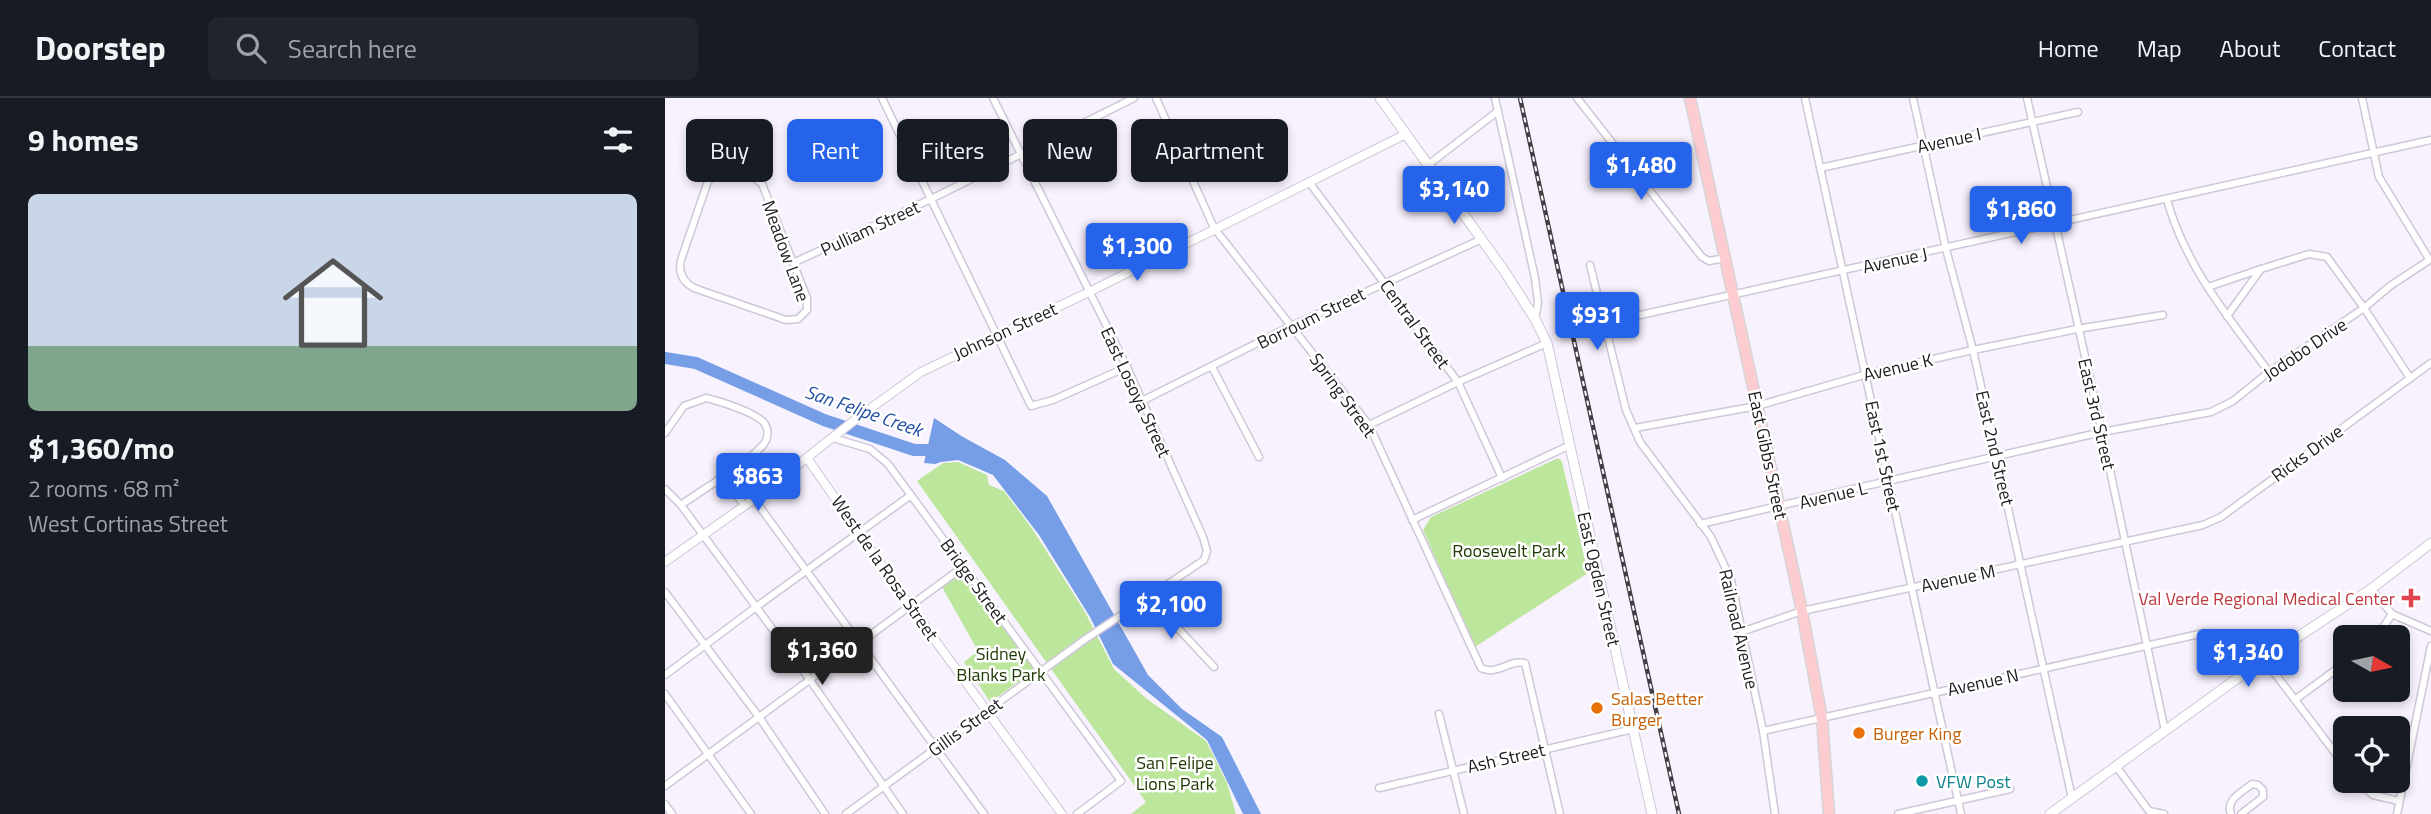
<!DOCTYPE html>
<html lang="en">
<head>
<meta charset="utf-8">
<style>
	:root { --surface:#171b24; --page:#20242c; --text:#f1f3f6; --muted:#9ea1a6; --line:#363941; --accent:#2563eb }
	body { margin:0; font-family:"Titillium Web",sans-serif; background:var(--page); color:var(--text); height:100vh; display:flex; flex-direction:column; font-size:26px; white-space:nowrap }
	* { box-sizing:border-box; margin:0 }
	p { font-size:23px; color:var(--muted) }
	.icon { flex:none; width:38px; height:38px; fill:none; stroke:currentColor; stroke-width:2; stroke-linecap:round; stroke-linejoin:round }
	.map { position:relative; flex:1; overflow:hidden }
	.sheet { display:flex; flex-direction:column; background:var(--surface); width:665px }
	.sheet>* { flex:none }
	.banner { position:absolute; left:21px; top:21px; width:665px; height:63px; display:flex; gap:14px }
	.needle { width:46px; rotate:99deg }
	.tools { position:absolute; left:1668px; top:527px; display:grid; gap:14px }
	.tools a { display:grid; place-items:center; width:77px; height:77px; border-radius:10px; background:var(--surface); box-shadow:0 4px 10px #0003; font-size:35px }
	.price { position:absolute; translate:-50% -60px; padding:0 16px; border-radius:7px; background:var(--accent); color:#fff; font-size:23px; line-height:46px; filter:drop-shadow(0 2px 4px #0008) }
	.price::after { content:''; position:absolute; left:50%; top:42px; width:21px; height:16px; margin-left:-10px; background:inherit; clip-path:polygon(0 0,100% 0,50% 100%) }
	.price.active { background:#222; color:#fff }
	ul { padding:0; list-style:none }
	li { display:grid; align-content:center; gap:14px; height:371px; padding:0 28px }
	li+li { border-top:2px solid var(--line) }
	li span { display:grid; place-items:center; height:217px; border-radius:10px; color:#555 }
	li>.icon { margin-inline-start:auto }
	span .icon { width:126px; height:126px; fill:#fffc; stroke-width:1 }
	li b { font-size:30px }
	h2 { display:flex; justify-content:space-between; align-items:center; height:84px; padding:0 28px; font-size:30px }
	.chip { padding:0 24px; border-radius:10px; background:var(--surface); box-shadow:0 4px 10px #0003; font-size:24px; line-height:63px }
	.chip.active { background:var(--accent); color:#fff }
	header { display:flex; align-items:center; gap:42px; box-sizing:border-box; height:98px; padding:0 35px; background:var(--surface); border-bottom:2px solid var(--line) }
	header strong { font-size:33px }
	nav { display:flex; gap:38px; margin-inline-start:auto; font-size:24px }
	.search { width:490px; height:63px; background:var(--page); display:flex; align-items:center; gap:18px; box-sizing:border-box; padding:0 24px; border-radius:10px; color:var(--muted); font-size:26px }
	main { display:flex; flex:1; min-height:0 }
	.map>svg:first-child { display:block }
	.green { fill:#bde69d }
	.water { fill:#759ee7 }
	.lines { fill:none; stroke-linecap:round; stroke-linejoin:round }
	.river { stroke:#759ee7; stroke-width:12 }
	.minor-casing { stroke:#cfc6d8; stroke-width:9 }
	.tertiary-casing { stroke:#cfc6d8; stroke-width:10 }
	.secondary-casing { stroke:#cfc6d8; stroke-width:11 }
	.trunk-casing { stroke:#d6d6d7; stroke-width:13 }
	.minor { stroke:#fff; stroke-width:6 }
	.tertiary { stroke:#fff; stroke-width:8 }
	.secondary { stroke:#fff; stroke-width:9 }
	.trunk { stroke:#fcccd0; stroke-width:10 }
	.rail-casing { stroke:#423e46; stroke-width:4.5 }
	.rail { stroke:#fff; stroke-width:2; stroke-dasharray:5; stroke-linecap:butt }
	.health-dot { fill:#e0444e; stroke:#fff; stroke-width:2.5 }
	.food-dot { fill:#e8710a; stroke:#fff; stroke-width:2.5 }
	.culture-dot { fill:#0f9aa8; stroke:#fff; stroke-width:2.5 }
	.labels { text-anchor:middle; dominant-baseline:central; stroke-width:5; stroke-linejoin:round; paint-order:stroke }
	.street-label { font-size:18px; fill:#1e1a21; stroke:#fff }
	.park-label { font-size:18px; fill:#1d3700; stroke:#fff }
	.health-label { font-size:18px; fill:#be3a42; stroke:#fff; text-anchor:end }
	.food-label { font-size:18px; fill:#c56008; stroke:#fff; text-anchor:start }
	.culture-label { font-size:18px; fill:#0d838f; stroke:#fff; text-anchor:start }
	.water-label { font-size:19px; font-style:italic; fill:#214ea3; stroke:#fff }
</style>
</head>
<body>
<header>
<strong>Doorstep</strong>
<div class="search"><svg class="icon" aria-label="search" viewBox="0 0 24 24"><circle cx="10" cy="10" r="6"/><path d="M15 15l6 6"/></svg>Search here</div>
<nav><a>Home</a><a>Map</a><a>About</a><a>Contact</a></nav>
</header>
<main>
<section class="sheet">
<h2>9 homes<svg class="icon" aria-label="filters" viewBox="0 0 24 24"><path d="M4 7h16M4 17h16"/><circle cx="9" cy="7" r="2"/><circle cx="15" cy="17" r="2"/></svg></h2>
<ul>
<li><span style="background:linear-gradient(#c9d6e8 70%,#7fa58c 0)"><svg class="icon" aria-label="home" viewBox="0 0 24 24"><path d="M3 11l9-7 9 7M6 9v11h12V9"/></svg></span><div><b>$1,360/mo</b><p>2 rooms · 68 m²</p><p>West Cortinas Street</p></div></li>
</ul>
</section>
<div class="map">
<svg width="1766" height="716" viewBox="0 0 1766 716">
	<rect width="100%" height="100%" fill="#f8f2fe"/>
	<g class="green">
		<polygon points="891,361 895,361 897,364 923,475 810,549 758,432 766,419"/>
		<polygon points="293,364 322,377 324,387 339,393 368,432 420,514 449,571 482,601 541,643 562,685 571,716 466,716 481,704 252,383 278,365"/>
		<polygon points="297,476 373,570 325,604 299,564 313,553 277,489"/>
	</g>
	<polygon class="water" points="269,320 298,339 340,362 382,398 483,577 517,611 557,639 596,716 578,716 542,642 448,566 425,519 374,437 328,377 293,362 276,364 270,366 259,365"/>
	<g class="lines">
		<polyline class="river" points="0,260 31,265 159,322 249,352 276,352"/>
		<g class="minor-casing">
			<g id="minor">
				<polyline points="217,0 366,308 388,302 462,269"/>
				<path d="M 491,0 L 549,130 L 704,327 L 816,570 C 833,578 844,561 860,565 L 895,716"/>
				<polyline points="830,0 870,180 873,205 870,221"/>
				<polyline points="912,0 1037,159 1044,163 1060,160"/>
				<polyline points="1140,0 1296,716"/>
				<polyline points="1248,0 1281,151 1308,252 1407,700"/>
				<polyline points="1362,0 1437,334 1500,633"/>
				<polyline points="1697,0 1714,79 1764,161"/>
				<polyline points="763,67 833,13"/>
				<polyline points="1155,70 1413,14"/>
				<path d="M 56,74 L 86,77 L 97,86 L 142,200 L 142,212 L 133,221 L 121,222 L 29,190 C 18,184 13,175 16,162 L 42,86 L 45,80 Z"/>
				<polyline points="644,84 793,284 837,380"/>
				<path d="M 1502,102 C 1521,169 1563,219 1604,274"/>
				<polyline points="128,165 266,101 469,0"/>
				<polyline points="925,167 961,312 975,344 1046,439 1066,482 1098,633 1110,716"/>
				<polyline points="1543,189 1596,171"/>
				<polyline points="1562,218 1596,171 1644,156 1662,159 1699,210 1745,280"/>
				<polyline points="939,225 1766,42"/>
				<polyline points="547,269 594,359"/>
				<polyline points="477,303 626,228 817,141"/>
				<polyline points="704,327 793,284 882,245"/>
				<polyline points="970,330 1092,308 1202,276 1308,252 1412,231 1498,217"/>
				<path d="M 0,335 L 19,308 L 41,300 C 54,303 93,315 100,326 C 104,332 103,340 99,346 C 82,366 38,391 16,407"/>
				<polyline points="168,340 205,351 223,366 456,683 412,716"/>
				<polyline points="54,380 80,407"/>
				<polyline points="0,391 16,407 145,582 238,716"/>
				<polyline points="89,401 319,716"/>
				<polyline points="747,422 905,347"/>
				<polyline points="1035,426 1437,334 1546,314 1568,303 1604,274 1699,210 1725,188 1766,161"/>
				<polyline points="1706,491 1727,516 1766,533"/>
				<polyline points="0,494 94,619 160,716"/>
				<polyline points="484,499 549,569"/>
				<polyline points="1076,534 1137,513 1538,427 1556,419 1766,265"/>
				<polyline points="1712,539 1727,516"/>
				<polyline points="1599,561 1680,668"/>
				<polyline points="0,577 91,509 246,397"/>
				<polyline points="0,596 86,716"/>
				<polyline points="1631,601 1680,565"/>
				<polyline points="774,616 799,716"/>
				<polyline points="1098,633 1539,535"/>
				<polyline points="1451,668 1484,713 1499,716"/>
				<polyline points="1691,682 1708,697 1734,703"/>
				<polyline points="0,688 298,469"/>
				<polyline points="714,690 968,631"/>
				<polyline points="0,706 7,716"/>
				<polyline points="181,716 419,542 539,462 542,453 538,439 462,269 328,0"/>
				<polyline points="1233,716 1345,691"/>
				<path d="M 1566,716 C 1560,702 1577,694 1587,686 L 1593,687 L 1598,692 L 1598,699 L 1576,716"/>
				<polyline points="1732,716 1766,548"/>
			</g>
		</g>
		<g class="tertiary-casing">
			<g id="tertiary">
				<polyline points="142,360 245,508 397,716"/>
				<polyline points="0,464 89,401 195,318 256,274 424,194 741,36"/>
			</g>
		</g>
		<g class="secondary-casing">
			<g id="secondary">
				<polyline points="715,0 838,171 870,221 882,245 987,716"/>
				<polyline points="1385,716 1599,561 1706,491 1766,445"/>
			</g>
		</g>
		<g class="trunk-casing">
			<polyline id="trunk" points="1025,0 1137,513 1157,621 1164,716"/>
		</g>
		<use href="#minor" class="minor"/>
		<use href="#tertiary" class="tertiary"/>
		<use href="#secondary" class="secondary"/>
		<use href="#trunk" class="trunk"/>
		<g class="rail-casing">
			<polyline id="rail" points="855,0 1014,716"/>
		</g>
		<use href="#rail" class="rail"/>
	</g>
	<path class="health-dot" d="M1742.5 489.5h7v7h7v7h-7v7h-7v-7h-7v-7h7z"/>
	<g class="food-dot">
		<circle cx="932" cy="610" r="7"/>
		<circle cx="1194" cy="635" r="7"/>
	</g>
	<circle class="culture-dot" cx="1257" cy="683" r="7"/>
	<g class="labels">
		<g class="street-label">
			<text transform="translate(1284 42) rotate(-12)">Avenue I</text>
			<text transform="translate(205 130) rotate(-25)">Pulliam Street</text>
			<text transform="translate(121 153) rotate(70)">Meadow Lane</text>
			<text transform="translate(1230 162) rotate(-12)">Avenue J</text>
			<text transform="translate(646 220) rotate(-26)">Borroum Street</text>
			<text transform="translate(750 226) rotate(54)">Central Street</text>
			<text transform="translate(340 233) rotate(-25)">Johnson Street</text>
			<text transform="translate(1640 251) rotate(-34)">Jodobo Drive</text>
			<text transform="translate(1233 269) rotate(-13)">Avenue K</text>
			<text transform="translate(471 294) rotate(65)">East Losoya Street</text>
			<text transform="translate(678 297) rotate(54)">Spring Street</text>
			<text transform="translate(1432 316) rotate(77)">East 3rd Street</text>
			<text transform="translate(1330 350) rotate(77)">East 2nd Street</text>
			<text transform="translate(1642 355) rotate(-36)">Ricks Drive</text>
			<text transform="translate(1103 357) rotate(78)">East Gibbs Street</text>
			<text transform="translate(1218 358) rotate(78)">East 1st Street</text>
			<text transform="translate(1168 397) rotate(-13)">Avenue L</text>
			<text transform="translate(220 470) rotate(55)">West de la Rosa Street</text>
			<text transform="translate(1293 480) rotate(-12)">Avenue M</text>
			<text transform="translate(934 481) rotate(77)">East Ogden Street</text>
			<text transform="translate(309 483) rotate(54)">Bridge Street</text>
			<text transform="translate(1074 531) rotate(77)">Railroad Avenue</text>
			<text transform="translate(1318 584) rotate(-12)">Avenue N</text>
			<text transform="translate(300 629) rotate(-36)">Gillis Street</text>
			<text transform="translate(841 660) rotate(-13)">Ash Street</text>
		</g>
		<g class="park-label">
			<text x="844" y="452">Roosevelt Park</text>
			<text x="336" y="555">Sidney<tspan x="336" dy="21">Blanks Park</tspan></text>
			<text x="510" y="664">San Felipe<tspan x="510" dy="21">Lions Park</tspan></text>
		</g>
		<g class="health-label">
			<text x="1730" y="500">Val Verde Regional Medical Center</text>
		</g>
		<g class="food-label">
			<text x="946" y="600">Salas Better<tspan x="946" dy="21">Burger</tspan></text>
			<text x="1208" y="635">Burger King</text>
		</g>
		<g class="culture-label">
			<text x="1271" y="683">VFW Post</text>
		</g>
		<g class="water-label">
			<text transform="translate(199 312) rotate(19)">San Felipe Creek</text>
		</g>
	</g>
</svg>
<div class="tools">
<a><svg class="needle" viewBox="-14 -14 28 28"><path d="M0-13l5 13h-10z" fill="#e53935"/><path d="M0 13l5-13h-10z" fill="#9ea1a6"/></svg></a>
<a><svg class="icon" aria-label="locate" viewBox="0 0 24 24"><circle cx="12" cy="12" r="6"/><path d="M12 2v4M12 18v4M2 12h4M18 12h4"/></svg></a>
</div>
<b class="price" style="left:976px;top:104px">$1,480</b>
<b class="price" style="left:789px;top:128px">$3,140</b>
<b class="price" style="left:1356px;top:148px">$1,860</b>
<b class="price" style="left:472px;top:185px">$1,300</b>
<b class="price" style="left:932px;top:254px">$931</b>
<b class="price" style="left:93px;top:415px">$863</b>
<b class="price" style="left:506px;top:543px">$2,100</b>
<b class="price active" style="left:157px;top:589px">$1,360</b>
<b class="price" style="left:1583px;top:591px">$1,340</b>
<div class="banner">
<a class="chip">Buy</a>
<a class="chip active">Rent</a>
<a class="chip">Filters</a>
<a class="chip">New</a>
<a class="chip">Apartment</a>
</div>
</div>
</main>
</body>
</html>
